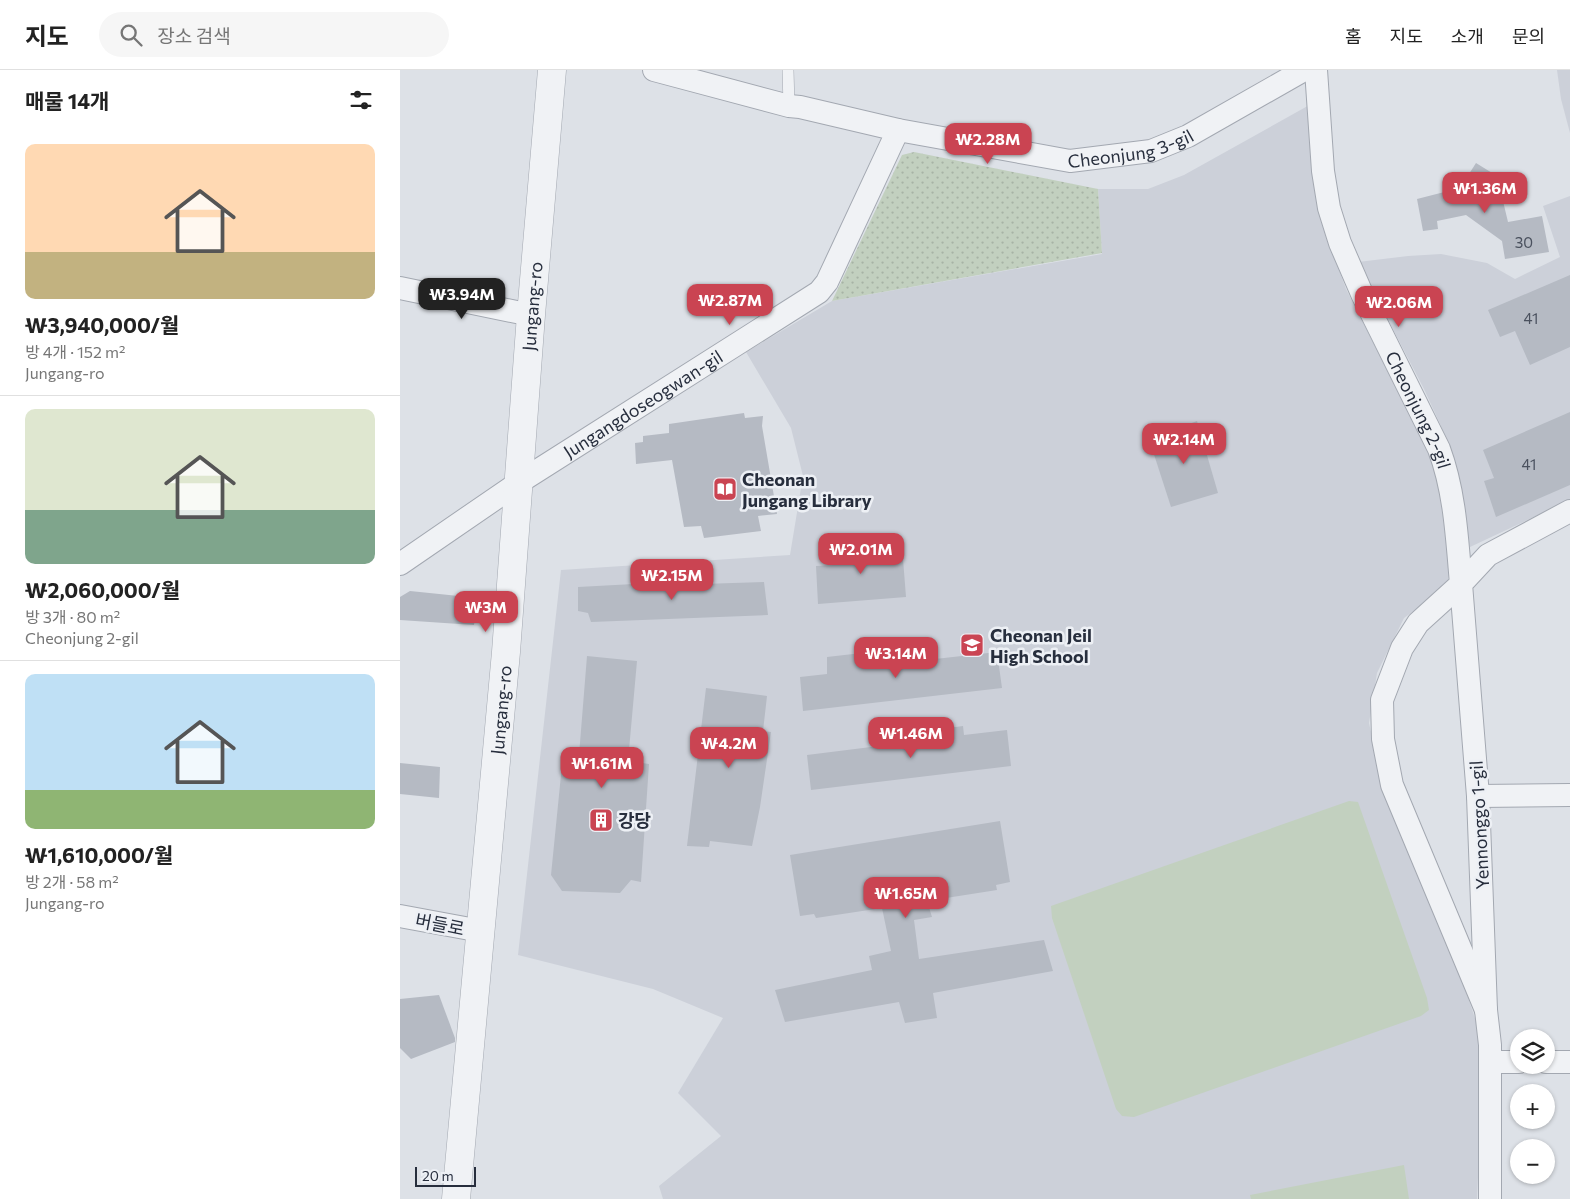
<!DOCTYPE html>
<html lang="ko">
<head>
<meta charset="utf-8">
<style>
	:root { --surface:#fff; --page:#f6f6f6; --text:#222; --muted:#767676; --line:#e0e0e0; --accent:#ca4452 }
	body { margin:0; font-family:Commissioner,"Noto Sans KR",sans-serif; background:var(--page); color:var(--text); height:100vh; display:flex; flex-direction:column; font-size:19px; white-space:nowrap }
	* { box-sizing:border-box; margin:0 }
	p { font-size:16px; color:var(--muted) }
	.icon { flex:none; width:28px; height:28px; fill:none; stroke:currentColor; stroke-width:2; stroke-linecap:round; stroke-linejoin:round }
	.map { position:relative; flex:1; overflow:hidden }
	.panel { display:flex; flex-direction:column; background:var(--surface); width:400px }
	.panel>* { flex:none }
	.controls { position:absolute; left:1110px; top:959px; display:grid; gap:10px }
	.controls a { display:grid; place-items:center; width:45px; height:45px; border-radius:50%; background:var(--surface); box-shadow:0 1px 4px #0004; font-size:25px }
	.scale { position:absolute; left:15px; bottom:12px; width:61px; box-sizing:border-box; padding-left:5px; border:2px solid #272e3d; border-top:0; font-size:14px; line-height:18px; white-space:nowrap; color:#272e3d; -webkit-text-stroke:4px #edf0f5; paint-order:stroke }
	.price { position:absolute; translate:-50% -42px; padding:0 11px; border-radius:10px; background:var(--accent); color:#fff; font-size:16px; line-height:32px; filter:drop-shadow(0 1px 2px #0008) }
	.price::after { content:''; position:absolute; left:50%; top:30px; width:15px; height:11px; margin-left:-8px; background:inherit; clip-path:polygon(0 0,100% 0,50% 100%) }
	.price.active { background:#222; color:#fff }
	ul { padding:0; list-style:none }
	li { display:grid; align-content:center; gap:10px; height:265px; padding:0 25px }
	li+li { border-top:1px solid var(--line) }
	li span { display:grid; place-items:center; height:155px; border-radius:10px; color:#555 }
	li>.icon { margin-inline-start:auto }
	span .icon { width:90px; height:90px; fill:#fffc; stroke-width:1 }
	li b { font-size:21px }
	h2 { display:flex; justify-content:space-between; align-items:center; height:60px; padding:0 25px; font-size:21px }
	header { display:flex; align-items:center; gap:30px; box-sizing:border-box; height:70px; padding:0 25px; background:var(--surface); border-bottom:1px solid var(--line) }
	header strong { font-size:24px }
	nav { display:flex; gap:28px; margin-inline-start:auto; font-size:18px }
	.search { width:350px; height:45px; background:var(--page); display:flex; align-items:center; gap:12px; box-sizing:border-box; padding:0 18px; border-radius:28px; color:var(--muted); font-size:19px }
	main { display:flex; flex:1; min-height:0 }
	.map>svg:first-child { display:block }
	.built { fill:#ccd0d9 }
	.grass { fill:url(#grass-dots) }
	.pitch { fill:#c2d0bf }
	.building { fill:#b5bac3 }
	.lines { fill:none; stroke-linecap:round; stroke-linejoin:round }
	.service-casing { stroke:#a3a8b1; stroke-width:12 }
	.minor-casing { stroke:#a3a8b1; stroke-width:24 }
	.tertiary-casing { stroke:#a3a8b1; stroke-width:29 }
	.service { stroke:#f0f2f5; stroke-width:11 }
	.minor { stroke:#f0f2f5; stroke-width:22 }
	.tertiary { stroke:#f0f2f5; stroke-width:28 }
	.labels { text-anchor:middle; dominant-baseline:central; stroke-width:5; stroke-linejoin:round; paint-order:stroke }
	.number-label { font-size:15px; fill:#4a515e }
	.street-label { font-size:18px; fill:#272e3d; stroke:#edf0f5 }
	.poi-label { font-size:18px; font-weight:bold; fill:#272e3d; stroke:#edf0f5; text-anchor:start }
</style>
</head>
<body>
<header>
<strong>지도</strong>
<div class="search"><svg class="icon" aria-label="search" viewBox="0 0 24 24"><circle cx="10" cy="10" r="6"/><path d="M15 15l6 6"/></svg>장소 검색</div>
<nav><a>홈</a><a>지도</a><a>소개</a><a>문의</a></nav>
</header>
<main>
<section class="panel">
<h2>매물 14개<svg class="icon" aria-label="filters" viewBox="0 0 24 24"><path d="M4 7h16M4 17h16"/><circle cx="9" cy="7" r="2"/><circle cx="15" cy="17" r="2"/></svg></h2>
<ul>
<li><span style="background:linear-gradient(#ffd9b3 70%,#c2b280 0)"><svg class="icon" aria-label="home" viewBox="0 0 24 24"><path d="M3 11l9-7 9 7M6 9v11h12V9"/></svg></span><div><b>₩3,940,000/월</b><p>방 4개 · 152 m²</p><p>Jungang-ro</p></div></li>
<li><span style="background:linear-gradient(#dfe7d0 65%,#7fa58c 0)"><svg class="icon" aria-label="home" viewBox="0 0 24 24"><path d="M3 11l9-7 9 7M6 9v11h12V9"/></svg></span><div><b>₩2,060,000/월</b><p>방 3개 · 80 m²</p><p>Cheonjung 2-gil</p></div></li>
<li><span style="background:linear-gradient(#bfe0f5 75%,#8fb573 0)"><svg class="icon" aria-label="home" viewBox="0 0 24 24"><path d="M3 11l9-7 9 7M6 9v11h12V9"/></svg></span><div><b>₩1,610,000/월</b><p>방 2개 · 58 m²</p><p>Jungang-ro</p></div></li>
</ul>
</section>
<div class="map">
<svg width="1170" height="1129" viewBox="0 0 1170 1129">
	<defs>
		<pattern id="grass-dots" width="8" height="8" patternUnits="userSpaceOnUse" patternTransform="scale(1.25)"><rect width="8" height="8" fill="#c2d0bf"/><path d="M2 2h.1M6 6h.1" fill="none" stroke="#a7b3a5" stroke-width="1.8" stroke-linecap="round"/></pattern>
	</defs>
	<rect width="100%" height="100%" fill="#dde1e7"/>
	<g class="built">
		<polygon points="1157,0 1170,0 1170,63 1161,29"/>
		<polygon points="913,33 927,167 946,219 1037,399 1050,461 1048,515 1004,548 977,603 969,653 982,711 1066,921 1084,976 1077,1129 263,1129 259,1116 321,1066 278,1023 323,948 253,919 118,885 161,500 390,485 403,406 391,358 346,282 432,231 702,184 698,119 748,119 784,105"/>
		<polygon points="1170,126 1170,430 1070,477 1041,356 1024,319 958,192 1008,186 1041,184 1087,193 1115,209 1160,187 1143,136"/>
	</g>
	<polygon class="grass" points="514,82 698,119 702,183 432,231 502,85"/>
	<g class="pitch">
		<polygon points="949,731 958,732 1027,928 1029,940 1021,946 734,1047 722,1046 716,1039 652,848 651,836"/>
		<polygon points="1004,1095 1009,1129 851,1129 850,1125"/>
	</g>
	<g class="building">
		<polygon points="1076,93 1097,106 1108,152 1142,146 1149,182 1105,189 1102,171 1066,145 1037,151 1038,159 1023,161 1017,129 1060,118"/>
		<polygon points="1170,205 1170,277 1130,295 1115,261 1100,267 1088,240"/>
		<polygon points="1170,342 1170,415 1096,447 1084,411 1094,408 1083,380"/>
		<polygon points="344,343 345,348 363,346 362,356 377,444 358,446 361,461 304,468 301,456 284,457 272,390 236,394 235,373 243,372 243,366 269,363 269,354"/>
		<polygon points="797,351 818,423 771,437 749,369"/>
		<polygon points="491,473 493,489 503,489 506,527 418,534 416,496 434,495 431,478"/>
		<polygon points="271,512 271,515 364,512 368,545 191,552 188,543 178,541 178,517"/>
		<polygon points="10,521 78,528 74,555 0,550 0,527"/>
		<polygon points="497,579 500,593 597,582 602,618 403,641 400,607 427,604 427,587"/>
		<polygon points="187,586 237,591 228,691 249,694 241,812 231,810 220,823 162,821 151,805 163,685 179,685"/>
		<polygon points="306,618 367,626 363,661 371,662 360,737 352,776 310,771 309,777 287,776"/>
		<polygon points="563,656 564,665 607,660 611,696 411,720 407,685 535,669 534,660"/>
		<polygon points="0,693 40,697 39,728 0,724"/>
		<polygon points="600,751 610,812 596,815 597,820 527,831 532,847 514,850 519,889 644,870 653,901 533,923 537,948 505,953 499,932 385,952 375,920 472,900 469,886 491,881 482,838 416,848 414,844 400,846 390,785"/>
		<polygon points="39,925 55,968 55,972 11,989 0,978 0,929"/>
	</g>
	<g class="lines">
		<g class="service-casing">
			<polyline id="service" points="388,0 389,36"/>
		</g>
		<g class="minor-casing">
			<g id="minor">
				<path id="s1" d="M 254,0 L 389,36 L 400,37 L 498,60 L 670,91 L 751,81 L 788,66 L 904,0"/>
				<path id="s2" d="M 916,0 L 923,101 L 929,138 L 940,173 L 963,226 L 1039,379 C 1055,422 1057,468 1061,514 L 1018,553 L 1002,578 L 982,630 L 983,669 L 992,715 L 1086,940"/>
				<polyline points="0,218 131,245"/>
				<path id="s3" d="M 0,494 L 118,413 L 419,222 L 427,212 L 498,60"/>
				<polyline points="1078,726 1170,725"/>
				<polyline points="0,846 81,861"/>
				<polyline points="1090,992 1119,992"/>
				<polyline points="1146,992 1170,992"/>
				<polyline points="1090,1129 1090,975 1086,940 1078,726 1061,514 1088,485 1170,441"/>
			</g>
		</g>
		<g class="tertiary-casing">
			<g id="tertiary">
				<path id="s4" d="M 56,1129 L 106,582 L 131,245 L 152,0"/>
			</g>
		</g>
		<use href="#service" class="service"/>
		<use href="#minor" class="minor"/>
		<use href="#tertiary" class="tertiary"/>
	</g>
	<defs>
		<g id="library-square" transform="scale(1.25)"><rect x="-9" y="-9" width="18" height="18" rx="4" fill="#ca4452" stroke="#edf0f5"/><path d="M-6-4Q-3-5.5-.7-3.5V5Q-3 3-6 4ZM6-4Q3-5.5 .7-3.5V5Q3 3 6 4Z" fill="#fff"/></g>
		<g id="school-square" transform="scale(1.25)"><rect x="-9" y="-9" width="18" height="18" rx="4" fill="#ca4452" stroke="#edf0f5"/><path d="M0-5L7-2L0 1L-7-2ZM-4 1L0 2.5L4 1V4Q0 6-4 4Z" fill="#fff"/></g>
		<g id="building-square" transform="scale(1.25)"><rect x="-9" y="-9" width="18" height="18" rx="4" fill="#ca4452" stroke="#edf0f5"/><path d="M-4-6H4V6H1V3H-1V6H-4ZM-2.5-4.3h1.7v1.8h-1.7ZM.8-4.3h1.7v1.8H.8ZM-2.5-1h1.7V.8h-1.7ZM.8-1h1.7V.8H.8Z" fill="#fff"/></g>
	</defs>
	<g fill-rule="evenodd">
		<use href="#library-square" x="325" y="419"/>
		<use href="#school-square" x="572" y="575"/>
		<use href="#building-square" x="201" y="750"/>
	</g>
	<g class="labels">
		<g class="number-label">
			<text x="1124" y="172">30</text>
			<text x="1131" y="248">41</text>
			<text x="1129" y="394">41</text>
		</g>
		<g class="street-label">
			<text stroke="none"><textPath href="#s1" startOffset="488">Cheonjung 3-gil</textPath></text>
			<text stroke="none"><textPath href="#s4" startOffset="896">Jungang-ro</textPath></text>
			<text stroke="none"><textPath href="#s3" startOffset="291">Jungangdoseogwan-gil</textPath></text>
			<text stroke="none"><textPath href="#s2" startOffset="360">Cheonjung 2-gil</textPath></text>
			<text stroke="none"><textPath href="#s4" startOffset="491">Jungang-ro</textPath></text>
			<text transform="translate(1079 755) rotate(-93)">Yennonggo 1-gil</text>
			<text transform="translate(40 854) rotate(11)">버들로</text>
		</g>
		<g class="poi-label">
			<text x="342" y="409">Cheonan<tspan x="342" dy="21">Jungang Library</tspan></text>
			<text x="590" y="565">Cheonan Jeil<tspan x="590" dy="21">High School</tspan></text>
			<text x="218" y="750">강당</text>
		</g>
	</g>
</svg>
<div class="controls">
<a><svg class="icon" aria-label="layers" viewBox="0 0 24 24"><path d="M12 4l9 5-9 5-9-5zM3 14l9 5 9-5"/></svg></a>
<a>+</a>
<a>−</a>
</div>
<div class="scale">20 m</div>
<b class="price" style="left:588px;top:95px">₩2.28M</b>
<b class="price" style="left:1085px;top:144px">₩1.36M</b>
<b class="price active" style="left:62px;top:250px">₩3.94M</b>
<b class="price" style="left:330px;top:256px">₩2.87M</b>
<b class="price" style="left:999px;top:258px">₩2.06M</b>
<b class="price" style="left:784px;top:395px">₩2.14M</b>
<b class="price" style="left:461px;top:505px">₩2.01M</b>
<b class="price" style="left:272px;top:531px">₩2.15M</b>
<b class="price" style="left:86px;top:563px">₩3M</b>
<b class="price" style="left:496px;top:609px">₩3.14M</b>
<b class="price" style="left:511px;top:689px">₩1.46M</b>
<b class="price" style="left:329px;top:699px">₩4.2M</b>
<b class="price" style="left:202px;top:719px">₩1.61M</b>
<b class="price" style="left:506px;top:849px">₩1.65M</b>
</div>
</main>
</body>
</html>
